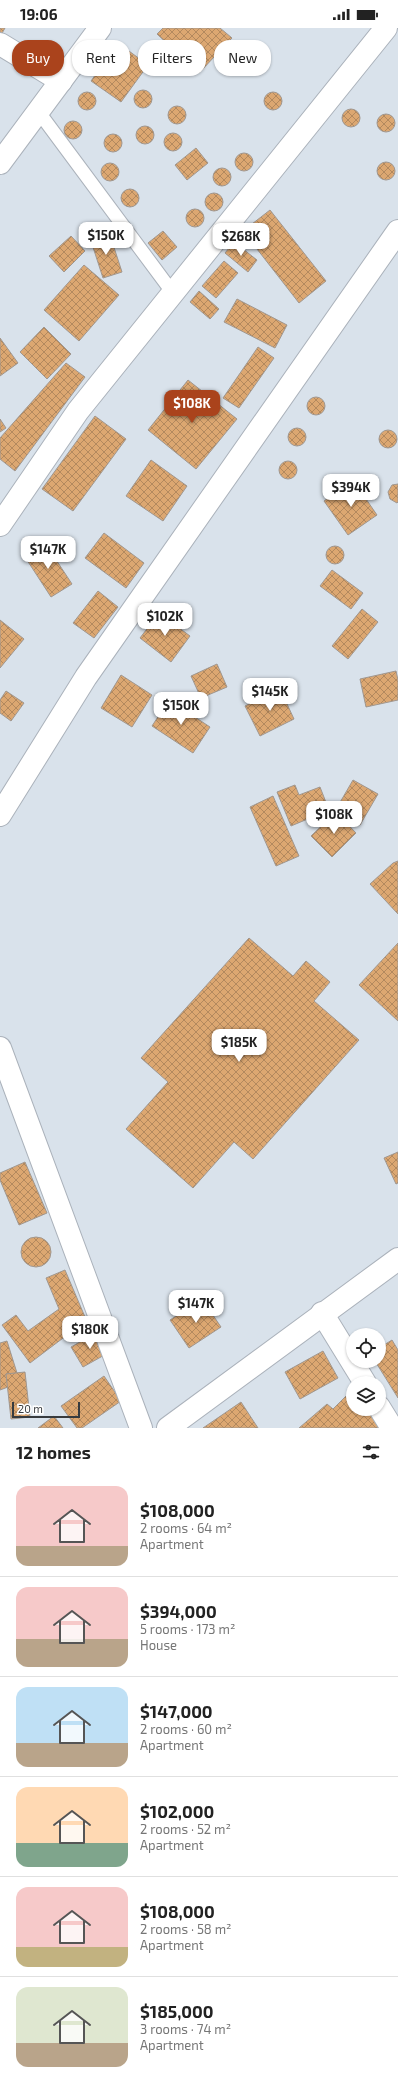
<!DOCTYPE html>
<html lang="en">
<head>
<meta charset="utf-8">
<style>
	:root { --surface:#fff; --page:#f6f6f6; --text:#222; --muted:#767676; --line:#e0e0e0; --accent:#aa431c }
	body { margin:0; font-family:"Exo 2",sans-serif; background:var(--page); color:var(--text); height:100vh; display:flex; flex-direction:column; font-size:15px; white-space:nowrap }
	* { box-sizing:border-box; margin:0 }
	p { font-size:13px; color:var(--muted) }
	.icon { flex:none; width:22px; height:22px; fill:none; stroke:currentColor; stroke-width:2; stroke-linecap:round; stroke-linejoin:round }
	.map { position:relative; height:1400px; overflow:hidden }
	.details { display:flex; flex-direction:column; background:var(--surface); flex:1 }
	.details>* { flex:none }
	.hud { position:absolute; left:12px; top:12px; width:374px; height:36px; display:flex; gap:8px }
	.controls { position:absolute; left:346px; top:1300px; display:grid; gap:8px }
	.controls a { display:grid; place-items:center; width:40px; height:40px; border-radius:50%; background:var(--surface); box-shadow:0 1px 3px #0004; font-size:20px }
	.scale { position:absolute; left:12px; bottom:10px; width:68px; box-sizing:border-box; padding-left:4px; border:2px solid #373b3e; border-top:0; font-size:11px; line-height:14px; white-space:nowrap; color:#373b3e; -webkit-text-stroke:3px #fff; paint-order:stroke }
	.price { position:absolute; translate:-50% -34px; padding:0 9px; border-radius:8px; background:#fff; color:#222; font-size:13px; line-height:26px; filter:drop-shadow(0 1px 2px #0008) }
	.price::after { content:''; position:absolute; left:50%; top:24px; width:12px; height:9px; margin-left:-6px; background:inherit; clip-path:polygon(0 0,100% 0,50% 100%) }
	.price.current { background:var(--accent); color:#fff }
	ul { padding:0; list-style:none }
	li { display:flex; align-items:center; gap:12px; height:100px; padding:0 16px }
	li+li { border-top:1px solid var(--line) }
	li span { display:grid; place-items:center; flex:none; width:112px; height:80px; border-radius:12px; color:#555 }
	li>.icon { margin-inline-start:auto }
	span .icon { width:48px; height:48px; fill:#fffc; stroke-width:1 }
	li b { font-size:17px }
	h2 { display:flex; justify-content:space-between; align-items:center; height:48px; padding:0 16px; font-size:17px }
	.tag { padding:0 14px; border-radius:16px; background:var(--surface); box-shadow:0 1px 3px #0004; font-size:14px; line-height:36px }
	.tag.current { background:var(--accent); color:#fff }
	.status { display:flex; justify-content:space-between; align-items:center; height:28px; padding:0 20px; background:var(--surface); direction:ltr }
	.status svg { height:11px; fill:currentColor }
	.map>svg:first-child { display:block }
	.building { fill:url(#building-cross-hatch); stroke:#a0978f }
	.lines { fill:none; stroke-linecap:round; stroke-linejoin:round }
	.service-casing { stroke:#abb2bb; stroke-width:15 }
	.minor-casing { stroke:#abb2bb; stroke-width:24 }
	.service { stroke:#fff; stroke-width:13 }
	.minor { stroke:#fff; stroke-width:22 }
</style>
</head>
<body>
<div class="status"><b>19:06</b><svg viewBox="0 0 49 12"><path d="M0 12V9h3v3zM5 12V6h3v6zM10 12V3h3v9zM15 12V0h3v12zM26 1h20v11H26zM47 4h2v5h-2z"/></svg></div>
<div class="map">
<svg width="398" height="1400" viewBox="0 0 398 1400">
	<defs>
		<pattern id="building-cross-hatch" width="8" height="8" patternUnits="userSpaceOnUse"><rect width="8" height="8" fill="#dca771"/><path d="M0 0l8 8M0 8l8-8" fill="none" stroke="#b3895e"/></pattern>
	</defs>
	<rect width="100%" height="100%" fill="#d9e2eb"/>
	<g class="building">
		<polygon points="0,0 5,0 1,7 0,6"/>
		<polygon points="163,0 220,0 232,10 199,45 157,6"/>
		<polygon points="118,15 148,37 121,74 91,53"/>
		<circle cx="143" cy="71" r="9"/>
		<circle cx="273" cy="73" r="9"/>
		<circle cx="87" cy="73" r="9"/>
		<circle cx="177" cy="87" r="9"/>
		<circle cx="351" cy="90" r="9"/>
		<circle cx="386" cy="95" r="9"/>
		<circle cx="73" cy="102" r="9"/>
		<circle cx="145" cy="107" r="9"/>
		<circle cx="173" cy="114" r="9"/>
		<circle cx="113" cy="115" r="9"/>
		<polygon points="196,120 208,135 187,152 175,137"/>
		<circle cx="244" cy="134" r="9"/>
		<circle cx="386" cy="143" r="9"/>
		<circle cx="110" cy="144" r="9"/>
		<circle cx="222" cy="149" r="9"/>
		<circle cx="130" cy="170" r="9"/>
		<circle cx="214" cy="174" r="9"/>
		<circle cx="195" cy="190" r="9"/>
		<polygon points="270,182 326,253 299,275 243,203"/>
		<polygon points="163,203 177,219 162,232 148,215"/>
		<polygon points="110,207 122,244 103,250 91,213"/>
		<polygon points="71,208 85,223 64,244 49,228"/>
		<polygon points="234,214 257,232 248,244 225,225"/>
		<polygon points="224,233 238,245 216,270 202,258"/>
		<polygon points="84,237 119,267 79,313 44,282"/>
		<polygon points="199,263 219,281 210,291 190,274"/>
		<polygon points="237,271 287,297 275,320 224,294"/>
		<polygon points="44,299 71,326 47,351 20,324"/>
		<polygon points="0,310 18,335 0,348"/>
		<polygon points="258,319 274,330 239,380 223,370"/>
		<polygon points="66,335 85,349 15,443 0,431 0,410"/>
		<polygon points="188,352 237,391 196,441 148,402"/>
		<circle cx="316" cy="378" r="9"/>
		<polygon points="95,388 126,411 73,483 42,461"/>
		<polygon points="0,391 6,400 0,404"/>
		<circle cx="297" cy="409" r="9"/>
		<circle cx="388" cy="411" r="9"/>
		<polygon points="151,432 187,458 163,493 126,468"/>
		<circle cx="288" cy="442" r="9"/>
		<polygon points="353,452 377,487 348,507 324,473"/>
		<polygon points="398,456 398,474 397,475 390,471 388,464 392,457"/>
		<polygon points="104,505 144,535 126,560 85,530"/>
		<polygon points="45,515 72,556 51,569 25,529"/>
		<circle cx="335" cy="527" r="9"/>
		<polygon points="332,542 363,565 351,581 320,558"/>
		<polygon points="98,563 118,579 94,610 73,595"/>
		<polygon points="362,581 378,594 348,631 332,618"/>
		<polygon points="159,585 190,608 171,634 140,610"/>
		<polygon points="0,592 24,611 0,640"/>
		<polygon points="217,636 227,659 201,670 191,648"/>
		<polygon points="396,643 398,652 398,672 366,679 360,651"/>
		<polygon points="121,647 152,667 132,699 101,680"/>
		<polygon points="280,661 294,691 260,708 245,678"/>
		<polygon points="6,663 24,675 11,693 0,685 0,672"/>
		<polygon points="169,672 210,699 193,725 152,698"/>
		<polygon points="353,752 378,766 360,797 335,783"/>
		<polygon points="295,757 299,767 320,759 329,782 291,798 277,764"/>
		<polygon points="273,768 299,828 276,838 250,779"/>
		<polygon points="336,784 356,805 332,829 311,808"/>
		<polygon points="398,833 398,886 370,856 393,835"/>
		<polygon points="249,910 293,948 306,933 330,954 314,973 359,1012 253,1131 234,1114 193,1160 126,1101 168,1054 141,1030"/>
		<polygon points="398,915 398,993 359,957"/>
		<polygon points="398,1124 398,1155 396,1156 384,1130"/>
		<polygon points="25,1134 47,1185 19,1197 0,1152 0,1145"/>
		<circle cx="36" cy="1224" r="15"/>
		<polygon points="65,1242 88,1296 75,1301 30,1335 2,1297 16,1287 28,1303 59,1281 46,1250"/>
		<polygon points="202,1271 221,1299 189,1320 170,1292"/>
		<polygon points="96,1305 108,1325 83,1339 71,1319"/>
		<polygon points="392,1312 398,1322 398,1370 375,1333 379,1333 379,1320"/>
		<polygon points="7,1313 17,1345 6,1346 8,1359 0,1362 0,1315"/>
		<polygon points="323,1323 338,1350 300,1371 285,1344"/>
		<polygon points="25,1344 30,1389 11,1391 6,1346"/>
		<polygon points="104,1348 121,1373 82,1400 77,1400 61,1378"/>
		<polygon points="350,1364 353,1368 353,1381 366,1381 380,1400 299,1400 327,1376 333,1381"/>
		<polygon points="241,1374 258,1400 203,1400"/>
		<polygon points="54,1388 63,1400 38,1400"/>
	</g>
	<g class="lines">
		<g class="service-casing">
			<polyline id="service" points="38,83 173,265"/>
		</g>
		<g class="minor-casing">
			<g id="minor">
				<polyline points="0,16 61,53"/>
				<polyline points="0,135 100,0"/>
				<polyline points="0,497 78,383 386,0"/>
				<polyline points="0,787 86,649 398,203"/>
				<polyline points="0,1020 141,1400"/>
				<polyline points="322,1285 365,1355"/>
				<polyline points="379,1379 392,1400"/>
				<polyline points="168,1400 398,1231"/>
			</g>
		</g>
		<use href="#service" class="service"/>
		<use href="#minor" class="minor"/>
	</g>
</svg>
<div class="controls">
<a><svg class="icon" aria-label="locate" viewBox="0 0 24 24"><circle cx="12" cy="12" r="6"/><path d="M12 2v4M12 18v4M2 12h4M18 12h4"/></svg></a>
<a><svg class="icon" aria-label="layers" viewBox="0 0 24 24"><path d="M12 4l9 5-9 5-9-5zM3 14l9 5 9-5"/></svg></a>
</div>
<div class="scale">20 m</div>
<b class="price" style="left:106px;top:228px">$150K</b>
<b class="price" style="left:241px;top:229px">$268K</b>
<b class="price current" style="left:192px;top:396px">$108K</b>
<b class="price" style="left:351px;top:480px">$394K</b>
<b class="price" style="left:48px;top:542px">$147K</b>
<b class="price" style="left:165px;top:609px">$102K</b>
<b class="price" style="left:270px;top:684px">$145K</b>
<b class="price" style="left:181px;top:698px">$150K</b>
<b class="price" style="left:334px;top:807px">$108K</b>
<b class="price" style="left:239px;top:1035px">$185K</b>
<b class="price" style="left:196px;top:1296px">$147K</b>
<b class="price" style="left:90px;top:1322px">$180K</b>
<div class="hud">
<a class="tag current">Buy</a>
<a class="tag">Rent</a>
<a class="tag">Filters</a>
<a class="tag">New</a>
</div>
</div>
<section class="details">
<h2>12 homes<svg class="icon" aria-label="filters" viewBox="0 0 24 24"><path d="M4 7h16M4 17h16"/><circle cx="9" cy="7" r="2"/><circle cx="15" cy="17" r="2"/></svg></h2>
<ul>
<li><span style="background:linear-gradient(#f6c9c9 75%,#b9a48a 0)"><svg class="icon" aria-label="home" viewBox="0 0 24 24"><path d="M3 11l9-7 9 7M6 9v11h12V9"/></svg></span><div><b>$108,000</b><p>2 rooms · 64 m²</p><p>Apartment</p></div></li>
<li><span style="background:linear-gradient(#f6c9c9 65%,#b9a48a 0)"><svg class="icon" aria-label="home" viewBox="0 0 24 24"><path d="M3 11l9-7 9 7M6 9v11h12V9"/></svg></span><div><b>$394,000</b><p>5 rooms · 173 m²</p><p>House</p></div></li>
<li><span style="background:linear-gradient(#bfe0f5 70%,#b9a48a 0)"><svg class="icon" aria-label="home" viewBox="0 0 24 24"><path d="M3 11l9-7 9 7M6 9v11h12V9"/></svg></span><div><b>$147,000</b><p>2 rooms · 60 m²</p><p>Apartment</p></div></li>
<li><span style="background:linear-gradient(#ffd9b3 70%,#7fa58c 0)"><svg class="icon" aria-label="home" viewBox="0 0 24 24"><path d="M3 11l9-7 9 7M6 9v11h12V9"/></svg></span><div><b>$102,000</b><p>2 rooms · 52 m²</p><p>Apartment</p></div></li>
<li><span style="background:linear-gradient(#f6c9c9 75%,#c2b280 0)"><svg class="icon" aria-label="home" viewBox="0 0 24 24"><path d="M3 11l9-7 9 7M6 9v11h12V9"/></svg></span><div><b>$108,000</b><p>2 rooms · 58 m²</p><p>Apartment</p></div></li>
<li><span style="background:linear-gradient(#dfe7d0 70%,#b9a48a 0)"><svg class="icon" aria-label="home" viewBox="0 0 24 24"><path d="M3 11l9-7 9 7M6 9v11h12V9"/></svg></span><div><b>$185,000</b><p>3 rooms · 74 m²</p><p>Apartment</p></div></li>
</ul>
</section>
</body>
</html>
